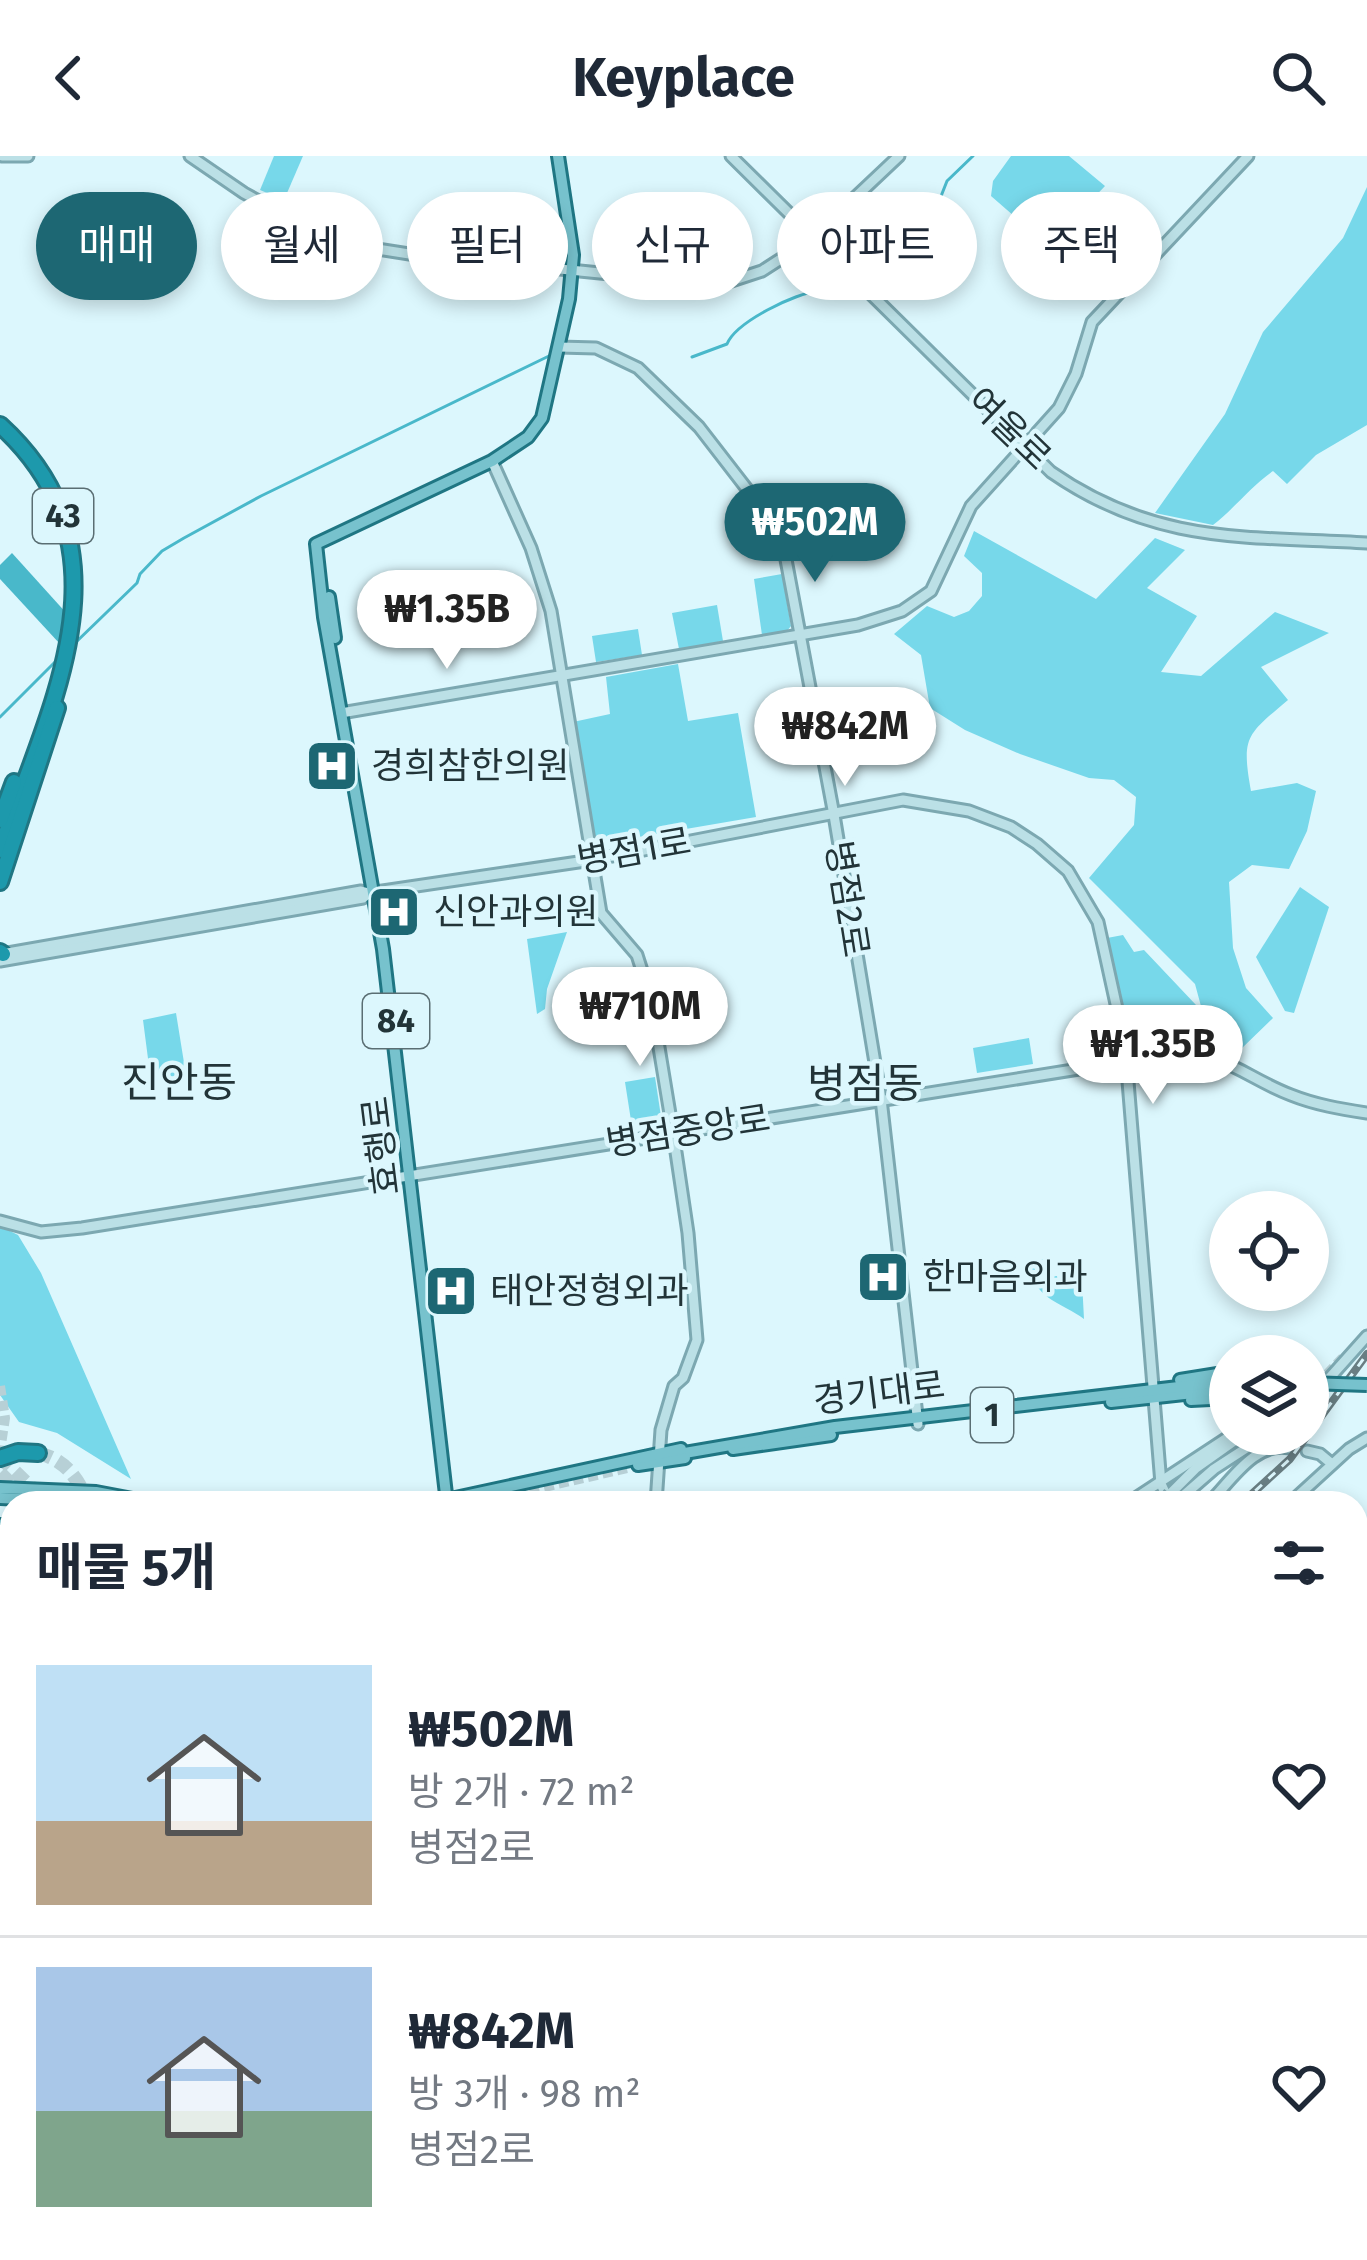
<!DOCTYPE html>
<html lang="ko">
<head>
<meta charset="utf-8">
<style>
	:root { --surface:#fff; --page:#f2f2f3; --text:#1f2937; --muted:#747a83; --line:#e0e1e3; --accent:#1d6773 }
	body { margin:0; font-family:"Fira Sans","Noto Sans KR",sans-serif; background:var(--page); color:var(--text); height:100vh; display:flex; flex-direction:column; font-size:45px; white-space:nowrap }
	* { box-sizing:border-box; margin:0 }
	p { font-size:39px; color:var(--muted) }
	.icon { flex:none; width:66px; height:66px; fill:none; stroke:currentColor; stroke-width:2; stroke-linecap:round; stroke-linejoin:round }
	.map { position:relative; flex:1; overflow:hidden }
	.drawer { position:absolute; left:0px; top:1335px; width:1368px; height:771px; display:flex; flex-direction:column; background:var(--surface); border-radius:36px 36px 0 0; box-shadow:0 6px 18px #0003 }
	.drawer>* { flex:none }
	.guide { position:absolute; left:36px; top:36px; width:1296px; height:108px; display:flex; gap:24px }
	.buttons { position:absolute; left:1209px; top:1035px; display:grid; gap:24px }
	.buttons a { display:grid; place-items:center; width:120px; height:120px; border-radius:50%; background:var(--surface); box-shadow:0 6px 18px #0003; font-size:60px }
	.price { position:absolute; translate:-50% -102px; padding:0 27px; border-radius:42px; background:#fff; color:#222; font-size:39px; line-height:78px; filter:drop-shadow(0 3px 6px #0008) }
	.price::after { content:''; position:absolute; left:50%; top:72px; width:36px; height:27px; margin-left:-18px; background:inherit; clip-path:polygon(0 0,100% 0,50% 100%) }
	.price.current { background:var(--accent); color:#fff }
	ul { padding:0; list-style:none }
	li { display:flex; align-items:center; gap:36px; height:300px; padding:0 36px }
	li+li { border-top:3px solid var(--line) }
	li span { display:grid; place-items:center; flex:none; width:336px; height:240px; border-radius:0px; color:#555 }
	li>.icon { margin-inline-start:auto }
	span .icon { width:144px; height:144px; fill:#fffc; stroke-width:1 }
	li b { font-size:51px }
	h2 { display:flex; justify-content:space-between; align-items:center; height:144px; padding:0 36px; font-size:51px }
	.tag { padding:0 42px; border-radius:54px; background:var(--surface); box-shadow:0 6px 18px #0003; font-size:42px; line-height:108px }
	.tag.current { background:var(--accent); color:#fff }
	header { display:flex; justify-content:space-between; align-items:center; height:156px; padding:0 36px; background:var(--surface); font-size:54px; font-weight:700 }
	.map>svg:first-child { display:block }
	.green { fill:#77d8ea }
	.water { fill:#49b8ca }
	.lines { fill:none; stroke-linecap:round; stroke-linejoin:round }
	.stream { stroke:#49b8ca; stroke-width:3 }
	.secondary-tunnel { stroke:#b7d0d6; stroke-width:9; stroke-dasharray:9 4.5; stroke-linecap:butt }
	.primary-tunnel { stroke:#b7d0d6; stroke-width:10; stroke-dasharray:10 5; stroke-linecap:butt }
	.highway-tunnel { stroke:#b7d0d6; stroke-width:14; stroke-dasharray:14 7; stroke-linecap:butt }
	.secondary-casing { stroke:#7ca8b1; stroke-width:15 }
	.primary-casing { stroke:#1f7683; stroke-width:16 }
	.highway-casing { stroke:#1f7683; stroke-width:20 }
	.secondary { stroke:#bbe0e6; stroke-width:9 }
	.primary { stroke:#77c2cd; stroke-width:10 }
	.highway { stroke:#1d99ac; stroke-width:14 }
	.rail-casing { stroke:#697e83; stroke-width:8 }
	.rail { stroke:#dcf7fd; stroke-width:3; stroke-dasharray:9; stroke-linecap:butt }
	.secondary-bridge-casing { stroke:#7ca8b1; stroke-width:15; stroke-linecap:butt }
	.primary-bridge-casing { stroke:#1f7683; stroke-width:16; stroke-linecap:butt }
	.highway-bridge-casing { stroke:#1f7683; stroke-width:20; stroke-linecap:butt }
	.secondary-bridge { stroke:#bbe0e6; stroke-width:9 }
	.primary-bridge { stroke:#77c2cd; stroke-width:10 }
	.highway-bridge { stroke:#1d99ac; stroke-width:14 }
	.labels { text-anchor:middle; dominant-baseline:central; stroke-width:9; stroke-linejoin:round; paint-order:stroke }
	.shield { fill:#dcf7fd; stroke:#5a6e73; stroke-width:3 }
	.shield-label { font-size:33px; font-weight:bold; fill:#223438 }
	.street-label { font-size:36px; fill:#223438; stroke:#dcf7fd }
	.poi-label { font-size:36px; fill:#223438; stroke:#dcf7fd; text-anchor:start }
	.quarter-label { font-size:42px; fill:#223438; stroke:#dcf7fd }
</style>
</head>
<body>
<header><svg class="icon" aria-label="back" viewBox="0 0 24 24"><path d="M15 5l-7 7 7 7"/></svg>Keyplace<svg class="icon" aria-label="search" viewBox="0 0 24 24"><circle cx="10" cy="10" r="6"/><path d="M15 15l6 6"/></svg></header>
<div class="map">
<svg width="1367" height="2104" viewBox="0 0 1367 2104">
	<rect width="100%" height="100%" fill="#dcf7fd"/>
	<g class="green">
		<polygon points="274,0 303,0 284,44 260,34"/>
		<polygon points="1011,0 1069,0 1105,30 1065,72 1046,56 1029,73 991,40 993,25"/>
		<path d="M 1367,31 L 1367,269 L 1316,299 L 1287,328 L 1273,315 C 1250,331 1235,352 1213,369 L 1155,357 L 1225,258 L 1263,176 L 1343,82 Z"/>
		<polygon points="1102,79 1130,109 1108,131 1079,101"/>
		<path d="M 974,375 L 1096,443 L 1155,382 L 1185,394 L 1147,432 L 1197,460 L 1161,516 L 1201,520 L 1275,456 L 1329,477 L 1261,511 L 1288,544 C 1247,579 1241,580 1251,635 L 1297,627 L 1316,635 L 1307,675 L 1289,713 L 1252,709 L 1229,726 L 1233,792 L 1246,832 L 1273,862 L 1241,893 L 1205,865 L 1195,828 L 1089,722 L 1134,669 L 1136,641 L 1114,624 L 1089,622 L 1020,598 L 965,574 L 930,552 L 921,499 L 894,478 L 927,450 L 954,461 L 969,455 L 982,440 L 982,417 L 964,400 Z"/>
		<polygon points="782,418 791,470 787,475 762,479 754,423"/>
		<polygon points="717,449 723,485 679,493 672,457"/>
		<polygon points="638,473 642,499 596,506 592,480"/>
		<polygon points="678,508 688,565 738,557 756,661 598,688 594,685 573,566 610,558 606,521"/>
		<polygon points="1300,731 1329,751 1294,857 1285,855 1256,801"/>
		<polygon points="567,776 547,833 545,853 537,858 527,783"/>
		<polygon points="1123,779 1134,796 1144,794 1196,849 1195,882 1129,894 1107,782"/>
		<polygon points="643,851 647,875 609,881 605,857"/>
		<polygon points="176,857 186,919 165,922 164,916 150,918 143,864"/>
		<polygon points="1029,882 1033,908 977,917 973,892"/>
		<polygon points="655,921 662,967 632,971 625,926"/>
		<polygon points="0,1070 18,1079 41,1117 131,1323 57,1277 19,1266 0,1239"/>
		<path d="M 1045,1103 L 1047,1121 L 1057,1120 L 1058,1127 L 1082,1125 L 1084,1163 C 1060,1145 1032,1144 1029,1104 Z"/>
		<polygon points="12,1600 12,1761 0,1762 0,1601"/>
		<polygon points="409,2094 517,2094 518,2104 416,2104"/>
	</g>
	<g class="water">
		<polygon points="12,397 78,470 60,488 0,423 0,409"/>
		<polygon points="605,2094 734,2094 744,2104 613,2104"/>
	</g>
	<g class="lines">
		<g class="stream">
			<polyline points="892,102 934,58 947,25 973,0"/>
			<path d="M 692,201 L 727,188 C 736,166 795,137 819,135"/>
			<polyline points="73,489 137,427 140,418 162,395 184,382 261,340 551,199"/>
			<polyline points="0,561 57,504"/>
			<polyline points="1356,1412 1367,1407"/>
		</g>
		<g class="secondary-tunnel">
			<polyline points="1308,1237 1343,1201"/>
			<polyline points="1224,1298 1255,1278"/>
		</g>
		<g class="primary-tunnel">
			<polyline points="0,1230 5,1262 0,1295"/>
			<polyline points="500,1341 645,1308"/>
		</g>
		<g class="highway-tunnel">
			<path d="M 38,1297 C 63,1303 76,1319 86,1342"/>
			<polyline points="0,1301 40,1340"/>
			<polyline points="0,1317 22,1339"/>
		</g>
		<g class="secondary-casing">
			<g id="secondary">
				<polyline points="2,0 28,0"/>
				<polyline points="190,0 244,37 311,74 358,90 486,110 560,113 719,129 762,115 810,84 899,0"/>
				<path d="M 731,0 L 1051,316 C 1156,389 1246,380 1367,387"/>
				<polyline points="546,110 561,102 568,83"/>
				<polyline points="559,191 596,192 638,212 699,271 781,377 834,659 881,943 918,1268"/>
				<polyline points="492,305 531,392 551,455 601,757 637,799 651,843 673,976 688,1077 697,1184 683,1222 674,1230 661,1274 656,1347"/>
				<polyline points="341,557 858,469 902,455 931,435 971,350 1059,252 1076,218 1092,166 1248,0"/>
				<polyline points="2,798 361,735 369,737 592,704 903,644 969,655 1011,671 1037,688 1068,715 1098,766 1125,889 1161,1328 1170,1347"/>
				<polyline points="0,805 363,742 369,737"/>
				<path d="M 0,1065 L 41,1076 L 82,1072 L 1173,898 C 1228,897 1244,921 1291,939 C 1316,949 1341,953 1367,957"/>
				<polyline points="1308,1246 1367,1180"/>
				<polyline points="1307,1295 1320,1298 1332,1308"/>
				<polyline points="1170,1338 1196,1312 1244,1278"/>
				<polyline points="1128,1347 1233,1278"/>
				<polyline points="1175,1347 1214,1313 1268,1278"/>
				<path d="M 1209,1347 C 1231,1325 1255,1285 1289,1292"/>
				<polyline points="1290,1347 1349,1293 1367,1282"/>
				<polyline points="0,1397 12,1397"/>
				<polyline points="1356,1483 1367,1490"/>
				<polyline points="0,1594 12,1594"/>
				<polyline points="1356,1961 1367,1971"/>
				<polyline points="1356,1978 1367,1995"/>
				<polyline points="1356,2030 1367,2022"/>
				<polyline points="1356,2039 1367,2031"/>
				<polyline points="1356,2049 1367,2041"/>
				<polyline points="842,2104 848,2094"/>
				<polyline points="850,2104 856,2094"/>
				<polyline points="1275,2104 1285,2094"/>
				<polyline points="1288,2104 1300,2094"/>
			</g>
		</g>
		<g class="primary-casing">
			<g id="primary">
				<polyline points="329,441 335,482"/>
				<polyline points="1180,1224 1230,1216"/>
				<polyline points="1191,1244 1230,1242"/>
				<polyline points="1111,1246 1230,1233"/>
				<polyline points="733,1293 831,1279"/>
				<polyline points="679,1298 835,1271 1230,1225"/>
				<polyline points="638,1309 685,1302"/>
				<polyline points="0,1332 96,1336 154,1347"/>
				<polyline points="0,1342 107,1347"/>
				<polyline points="432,1347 681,1293"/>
				<polyline points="447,1347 383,793 324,461 316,388 492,305 528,281 542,262 569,143 573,99 558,0"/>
				<polyline points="476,1347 503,1340"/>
				<polyline points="535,2104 536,2094"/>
			</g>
		</g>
		<g class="highway-casing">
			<g id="highway">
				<path d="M 0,269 C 137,394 50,549 0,694"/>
				<polyline points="0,664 14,626"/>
				<polyline points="0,726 57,552"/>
				<polyline points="0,796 3,798"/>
				<polyline points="0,1302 18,1296 38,1297"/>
				<polyline points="0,1371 12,1372"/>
				<polyline points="785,2094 792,2104"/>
			</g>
		</g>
		<use href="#secondary" class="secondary"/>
		<use href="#primary" class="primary"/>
		<use href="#highway" class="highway"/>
		<g class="rail-casing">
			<g id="rail">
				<polyline points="1242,1347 1290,1303 1367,1198"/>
				<polyline points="1356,1442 1367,1441"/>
				<polyline points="0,1452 12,1452"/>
			</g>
		</g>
		<use href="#rail" class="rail"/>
		<g class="secondary-bridge-casing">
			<polyline id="secondary-bridge" points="1162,1347 1170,1338"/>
		</g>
		<g class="primary-bridge-casing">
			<polyline id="primary-bridge" points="1308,1227 1367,1229"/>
		</g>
		<g class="highway-bridge-casing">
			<polyline id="highway-bridge" points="772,2094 779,2104"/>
		</g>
		<use href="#secondary-bridge" class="secondary-bridge"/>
		<use href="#primary-bridge" class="primary-bridge"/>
		<use href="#highway-bridge" class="highway-bridge"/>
	</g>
	<defs>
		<g id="hospital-square" transform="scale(2.7)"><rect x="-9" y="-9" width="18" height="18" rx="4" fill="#1d6773" stroke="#dcf7fd"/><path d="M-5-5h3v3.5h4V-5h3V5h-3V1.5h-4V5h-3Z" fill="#fff"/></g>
	</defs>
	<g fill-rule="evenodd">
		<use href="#hospital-square" x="332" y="610"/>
		<use href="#hospital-square" x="394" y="756"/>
		<use href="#hospital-square" x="883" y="1121"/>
		<use href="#hospital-square" x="451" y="1135"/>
	</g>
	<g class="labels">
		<g class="shield">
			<rect x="33" y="333" width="60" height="54" rx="9"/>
			<rect x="363" y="838" width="66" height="54" rx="9"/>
			<rect x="971" y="1232" width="42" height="54" rx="9"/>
		</g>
		<g class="shield-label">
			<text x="63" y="360">43</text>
			<text x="396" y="865">84</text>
			<text x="992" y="1259">1</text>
		</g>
		<g class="street-label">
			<text transform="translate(1009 273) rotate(44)">여울로</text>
			<text transform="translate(634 695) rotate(-10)">병점1로</text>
			<text transform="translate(847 743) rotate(81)">병점2로</text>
			<text transform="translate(688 975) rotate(-9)">병점중앙로</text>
			<text transform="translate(381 990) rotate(-97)">효행로</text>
			<text transform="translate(879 1237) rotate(-7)">경기대로</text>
		</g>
		<g class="poi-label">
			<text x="371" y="610">경희참한의원</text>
			<text x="433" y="756">신안과의원</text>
			<text x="922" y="1121">한마음외과</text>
			<text x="490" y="1135">태안정형외과</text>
		</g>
		<g class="quarter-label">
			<text x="179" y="927">진안동</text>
			<text x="865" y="928">병점동</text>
		</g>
	</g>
</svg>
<div class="buttons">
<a><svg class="icon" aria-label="locate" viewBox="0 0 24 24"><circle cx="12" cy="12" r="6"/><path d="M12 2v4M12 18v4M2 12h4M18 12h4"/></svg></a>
<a><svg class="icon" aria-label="layers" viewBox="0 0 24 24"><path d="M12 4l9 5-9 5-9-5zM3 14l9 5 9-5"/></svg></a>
</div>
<b class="price current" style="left:815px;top:429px">₩502M</b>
<b class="price" style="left:447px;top:516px">₩1.35B</b>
<b class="price" style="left:845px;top:633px">₩842M</b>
<b class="price" style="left:640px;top:913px">₩710M</b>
<b class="price" style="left:1153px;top:951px">₩1.35B</b>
<div class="guide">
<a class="tag current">매매</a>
<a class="tag">월세</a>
<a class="tag">필터</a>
<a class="tag">신규</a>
<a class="tag">아파트</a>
<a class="tag">주택</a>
</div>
<section class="drawer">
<h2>매물 5개<svg class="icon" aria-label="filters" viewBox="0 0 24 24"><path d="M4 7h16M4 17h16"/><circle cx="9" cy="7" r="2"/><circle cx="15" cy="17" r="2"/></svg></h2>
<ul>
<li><span style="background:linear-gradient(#bfe0f5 65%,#b9a48a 0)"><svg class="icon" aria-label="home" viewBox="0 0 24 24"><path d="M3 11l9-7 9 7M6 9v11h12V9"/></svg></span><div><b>₩502M</b><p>방 2개 · 72 m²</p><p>병점2로</p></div><svg class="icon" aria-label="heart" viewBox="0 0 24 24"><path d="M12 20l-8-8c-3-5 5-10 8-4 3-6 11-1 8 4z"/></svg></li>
<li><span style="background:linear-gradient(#a9c7e8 60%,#7fa58c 0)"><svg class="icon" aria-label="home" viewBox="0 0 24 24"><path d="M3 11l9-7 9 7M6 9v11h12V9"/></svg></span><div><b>₩842M</b><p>방 3개 · 98 m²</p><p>병점2로</p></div><svg class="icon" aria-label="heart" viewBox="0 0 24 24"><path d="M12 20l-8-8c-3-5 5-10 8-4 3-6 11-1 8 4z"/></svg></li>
</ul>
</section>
</div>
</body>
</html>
